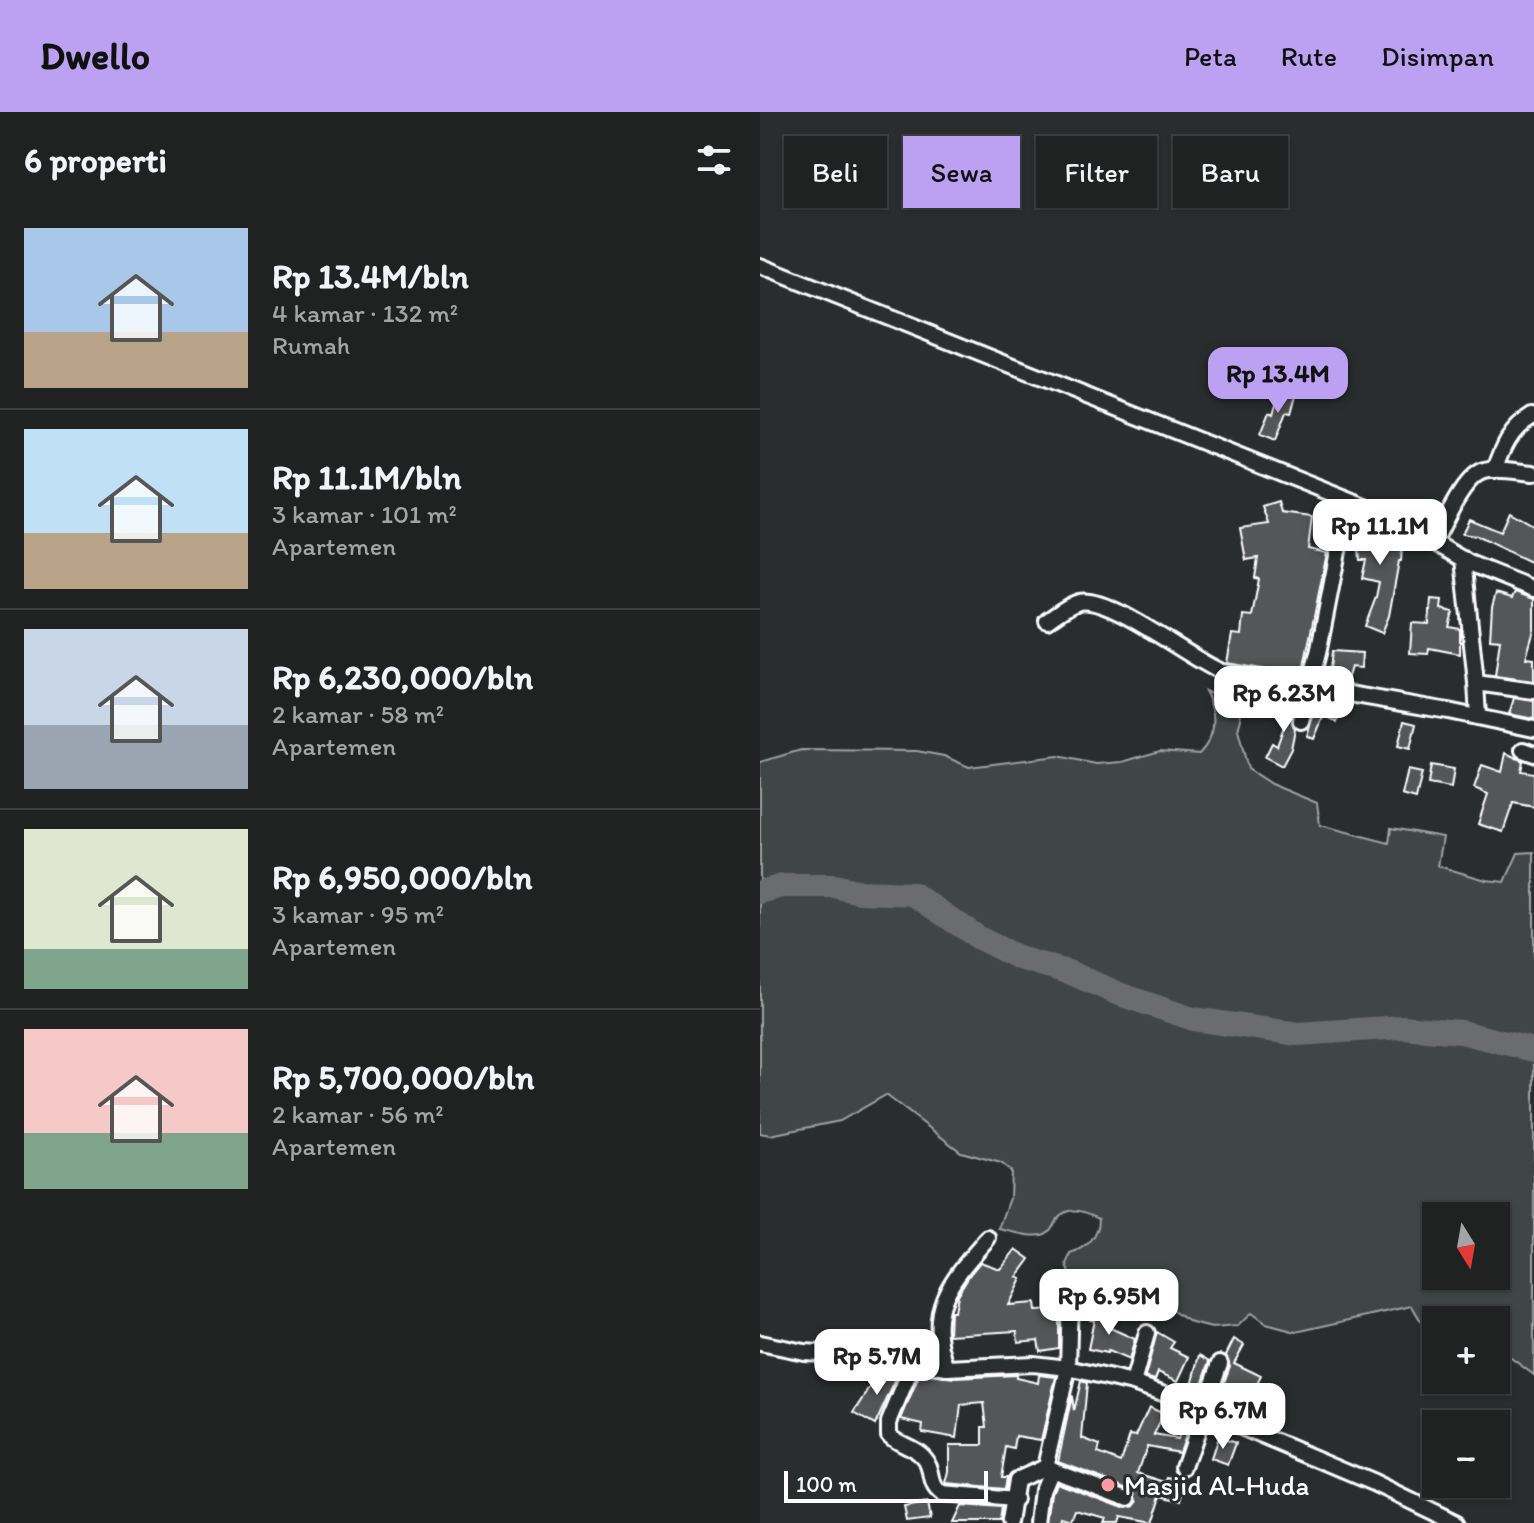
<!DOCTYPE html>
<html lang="id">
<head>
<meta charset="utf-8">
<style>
	:root { --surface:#202222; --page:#2d2f2f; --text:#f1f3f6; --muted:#a2a4a5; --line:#3d3f40; --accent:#bca0f2 }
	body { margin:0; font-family:Itim,sans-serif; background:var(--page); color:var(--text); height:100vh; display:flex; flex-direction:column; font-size:30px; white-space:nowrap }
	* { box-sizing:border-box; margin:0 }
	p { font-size:26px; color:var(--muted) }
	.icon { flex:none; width:44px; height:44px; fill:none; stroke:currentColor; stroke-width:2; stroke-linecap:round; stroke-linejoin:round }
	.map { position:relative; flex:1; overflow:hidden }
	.panel { display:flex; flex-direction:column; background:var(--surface); width:760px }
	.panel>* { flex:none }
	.hud { position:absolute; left:24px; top:24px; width:630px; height:72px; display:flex; gap:16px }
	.needle { width:52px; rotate:169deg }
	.controls { position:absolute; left:662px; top:1090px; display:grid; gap:16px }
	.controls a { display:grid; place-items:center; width:88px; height:88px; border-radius:0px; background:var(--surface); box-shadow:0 2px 6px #0004,0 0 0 2px var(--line); font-size:40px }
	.scale { position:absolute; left:24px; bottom:20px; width:204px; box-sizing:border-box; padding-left:8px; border:4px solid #fff; border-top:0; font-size:22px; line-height:28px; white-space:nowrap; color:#fff; -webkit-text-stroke:6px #2a2d2e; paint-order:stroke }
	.price { position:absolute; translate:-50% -68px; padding:0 18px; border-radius:16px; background:#fff; color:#222; font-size:26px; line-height:52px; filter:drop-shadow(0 2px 4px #0008) }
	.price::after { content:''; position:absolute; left:50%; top:48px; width:24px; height:18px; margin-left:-12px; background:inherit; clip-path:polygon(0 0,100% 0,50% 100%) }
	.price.current { background:var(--accent); color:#111 }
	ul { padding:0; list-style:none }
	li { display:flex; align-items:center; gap:24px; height:200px; padding:0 24px }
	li+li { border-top:2px solid var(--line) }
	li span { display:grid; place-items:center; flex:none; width:224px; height:160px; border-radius:0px; color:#555 }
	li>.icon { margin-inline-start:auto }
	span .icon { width:96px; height:96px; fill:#fffc; stroke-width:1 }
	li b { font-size:34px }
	h2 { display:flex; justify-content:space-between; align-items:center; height:96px; padding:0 24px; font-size:34px }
	.chip { padding:0 28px; border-radius:0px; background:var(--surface); box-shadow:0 2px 6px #0004,0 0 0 2px var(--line); font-size:28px; line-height:72px }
	.chip.current { background:var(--accent); color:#111 }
	header { display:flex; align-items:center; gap:48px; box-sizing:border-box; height:112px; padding:0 40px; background:var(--accent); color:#111 }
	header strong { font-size:38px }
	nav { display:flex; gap:44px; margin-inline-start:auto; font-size:28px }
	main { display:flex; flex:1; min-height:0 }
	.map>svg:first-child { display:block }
	.green { fill:#414445; stroke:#a0a2a2; stroke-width:2; fill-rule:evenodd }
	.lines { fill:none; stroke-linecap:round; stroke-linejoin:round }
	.river { stroke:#6a6c6d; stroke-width:24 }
	.building { fill:#555758; stroke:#fff; stroke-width:2 }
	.minor-casing { stroke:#fff; stroke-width:20 }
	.minor { stroke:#2a2d2e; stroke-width:14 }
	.poi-dot { fill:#ff9aa2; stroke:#2a2d2e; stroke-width:3 }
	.labels { text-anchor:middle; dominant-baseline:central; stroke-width:6; stroke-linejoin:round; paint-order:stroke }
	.poi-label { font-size:28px; fill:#fff; stroke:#2a2d2e; text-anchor:start }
</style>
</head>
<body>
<header>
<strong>Dwello</strong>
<nav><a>Peta</a><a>Rute</a><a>Disimpan</a></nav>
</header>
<main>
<section class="panel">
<h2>6 properti<svg class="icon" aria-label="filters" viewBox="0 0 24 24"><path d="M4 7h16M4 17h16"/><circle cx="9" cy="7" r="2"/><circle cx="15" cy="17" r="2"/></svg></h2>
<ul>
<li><span style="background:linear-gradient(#a9c7e8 65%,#b9a48a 0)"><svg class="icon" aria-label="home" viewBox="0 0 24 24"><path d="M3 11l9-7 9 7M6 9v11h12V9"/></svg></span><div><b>Rp 13.4M/bln</b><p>4 kamar · 132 m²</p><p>Rumah</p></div></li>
<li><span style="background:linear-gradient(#bfe0f5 65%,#b9a48a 0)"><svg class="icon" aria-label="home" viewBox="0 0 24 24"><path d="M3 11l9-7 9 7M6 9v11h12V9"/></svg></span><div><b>Rp 11.1M/bln</b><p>3 kamar · 101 m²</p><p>Apartemen</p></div></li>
<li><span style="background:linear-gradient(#c9d6e8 60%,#9aa5b1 0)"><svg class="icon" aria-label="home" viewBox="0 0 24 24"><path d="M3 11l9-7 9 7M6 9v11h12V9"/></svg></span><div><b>Rp 6,230,000/bln</b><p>2 kamar · 58 m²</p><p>Apartemen</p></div></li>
<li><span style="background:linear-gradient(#dfe7d0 75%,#7fa58c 0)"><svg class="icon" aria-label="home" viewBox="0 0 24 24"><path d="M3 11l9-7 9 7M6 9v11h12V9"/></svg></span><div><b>Rp 6,950,000/bln</b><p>3 kamar · 95 m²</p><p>Apartemen</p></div></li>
<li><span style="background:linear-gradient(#f6c9c9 65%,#7fa58c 0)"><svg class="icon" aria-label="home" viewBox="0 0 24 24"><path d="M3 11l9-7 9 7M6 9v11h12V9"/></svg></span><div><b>Rp 5,700,000/bln</b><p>2 kamar · 56 m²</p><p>Apartemen</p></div></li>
</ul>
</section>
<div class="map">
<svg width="774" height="1411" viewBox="0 0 774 1411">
	<rect width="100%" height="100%" fill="#2a2d2e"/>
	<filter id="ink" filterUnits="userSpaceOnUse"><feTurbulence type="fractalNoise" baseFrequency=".0125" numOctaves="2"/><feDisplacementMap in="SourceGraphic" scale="16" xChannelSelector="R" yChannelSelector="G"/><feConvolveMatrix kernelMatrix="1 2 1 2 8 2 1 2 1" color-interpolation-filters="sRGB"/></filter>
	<g filter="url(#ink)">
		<path class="green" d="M 445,579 L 477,594 L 481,607 L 478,618 L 488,657 L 511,672 L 557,691 L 560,713 L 629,731 L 631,716 L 683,725 L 678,754 L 726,768 L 745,770 L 758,741 L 774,740 L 774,1263 L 736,1235 L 736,1208 L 676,1208 L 676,1220 L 666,1218 L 652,1194 L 536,1220 L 506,1212 L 491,1201 L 478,1214 L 452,1216 L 432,1211 L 411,1198 L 399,1197 L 374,1203 L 329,1183 L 311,1165 L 307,1153 L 311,1142 C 328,1137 339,1124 339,1106 C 326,1100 308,1092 297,1107 C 292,1113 293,1118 285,1122 C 273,1127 252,1119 239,1117 L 250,1086 L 251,1059 L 241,1051 L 201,1040 L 126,983 L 80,1009 L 10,1023 L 0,1021 L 0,650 L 41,638 L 157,639 L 184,644 L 209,655 L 298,644 L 336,652 L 362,650 L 400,639 L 439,642 C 457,623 457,601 445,579 ZM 676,1104 L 736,1104 L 736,1164 L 676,1164 Z"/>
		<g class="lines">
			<polyline class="river" points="0,780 22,774 74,774 100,780 153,782 219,826 259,846 311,861 359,882 433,907 538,922 642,915 701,920 774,938"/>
		</g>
		<g class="building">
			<polygon points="520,278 536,283 531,301 526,300 515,329 500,323 509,300 513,302"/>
			<polygon points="519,390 522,401 552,405 548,437 567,441 542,564 467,551 472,522 481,523 483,503 492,504 499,467 495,466 498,446 486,448 480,416 509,412 503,395"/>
			<polygon points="749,400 774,414 774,452 716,424 702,422 709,407 740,420"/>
			<polygon points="596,403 614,409 615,418 637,420 643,424 641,449 639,449 629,504 622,521 605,514 616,485 619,470 602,466 606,448 600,448"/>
			<polygon points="755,480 774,487 774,518 766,546 774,547 774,569 735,564 740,528 730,527 732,495 736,481 752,486"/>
			<polygon points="671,487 682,488 681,497 693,500 689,515 700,517 700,542 669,536 668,542 650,541 652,511 669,512"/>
			<polygon points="572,539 602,541 601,556 591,555 586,571 564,568 568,556 570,557"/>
			<polygon points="527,581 537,583 531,607 535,617 531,637 522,654 505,645 512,631 517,634 529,600 521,598"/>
			<polygon points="754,586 774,589 774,607 749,602"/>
			<polygon points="558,587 580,591 579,594 584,597 577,610 564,603 554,627 547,624"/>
			<polygon points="644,609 656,612 650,637 638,634"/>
			<polygon points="746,641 763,649 761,659 774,661 774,695 753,691 743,720 718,712 728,682 714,676 722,653 742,660"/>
			<polygon points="671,653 694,657 691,676 668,672"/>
			<polygon points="648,658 662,661 656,687 642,683"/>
			<polygon points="256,1137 270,1147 257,1165 261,1167 248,1193 274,1191 275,1199 299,1198 299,1236 280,1239 278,1228 258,1230 257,1219 189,1223 190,1200 194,1200 197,1183 210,1162 220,1150 240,1157"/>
			<polygon points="330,1198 349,1198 348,1215 375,1227 369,1248 348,1239 347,1241 328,1237 334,1208 330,1208"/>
			<polygon points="397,1220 414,1230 410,1236 429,1245 418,1269 398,1260 395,1268 385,1265"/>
			<polygon points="474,1227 484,1233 474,1251 501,1264 482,1302 457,1290 470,1254 466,1243"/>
			<polygon points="440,1243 450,1249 438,1283 430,1280"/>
			<polygon points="123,1256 138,1263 115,1313 94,1301"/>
			<polygon points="160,1262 195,1266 256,1263 256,1266 278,1271 279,1263 296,1265 281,1328 256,1324 254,1337 246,1335 241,1365 246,1365 244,1377 186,1372 189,1360 189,1333 223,1333 223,1315 227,1315 224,1291 201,1293 197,1326 162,1320 163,1312 141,1307"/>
			<polygon points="321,1269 327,1271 322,1326 340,1333 338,1341 361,1350 370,1323 376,1324 389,1295 404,1302 394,1323 417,1327 425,1300 432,1302 419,1340 387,1334 378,1361 407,1370 409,1365 426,1369 421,1388 401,1383 392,1411 359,1405 357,1411 343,1411 345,1406 317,1398 313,1408 303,1405 301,1411 288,1410 292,1381 296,1370 365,1396 374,1394 378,1389 376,1380 372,1377 298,1349 312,1284 314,1299"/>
			<polygon points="458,1325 476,1331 468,1353 451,1347"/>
			<polygon points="167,1391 170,1406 147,1409 144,1395"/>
			<polygon points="200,1394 241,1397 239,1411 192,1411"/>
		</g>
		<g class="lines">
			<g class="minor-casing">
				<g id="minor">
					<polyline points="0,154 631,405 709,451 774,477"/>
					<path d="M 735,358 C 743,335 750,317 772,304"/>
					<path d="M 674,430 C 684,412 703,364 724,359 C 738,355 759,360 774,361"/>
					<polyline points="703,447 716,571 774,579"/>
					<path d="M 287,509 C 297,502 308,493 319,490 C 350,483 431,548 462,560 L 688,599 L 774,617"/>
					<polyline points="716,571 718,605"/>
					<polyline points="541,609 559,537 588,388"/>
					<polyline points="763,638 774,642"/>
					<polyline points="0,1231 44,1240 110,1244 187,1256 273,1252 308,1256 373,1271 445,1296 481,1315 614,1371 697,1411"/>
					<path d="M 154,1250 L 129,1310 L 129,1323 C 142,1335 160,1334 169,1354 C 173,1364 170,1374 181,1382 L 255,1388"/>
					<path d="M 187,1256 C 164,1197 190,1169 228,1126"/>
					<polyline points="373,1271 387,1221"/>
					<polyline points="285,1355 368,1386"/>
					<polyline points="424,1355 460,1251"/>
					<polyline points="249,1411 256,1368 285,1355 308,1256 310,1184"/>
					<polyline points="278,1411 282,1378 291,1357"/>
				</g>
			</g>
			<use href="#minor" class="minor"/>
		</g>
	</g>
	<circle class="poi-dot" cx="348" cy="1373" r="8"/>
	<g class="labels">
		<g class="poi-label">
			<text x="364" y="1373">Masjid Al-Huda</text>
		</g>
	</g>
</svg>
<div class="controls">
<a><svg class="needle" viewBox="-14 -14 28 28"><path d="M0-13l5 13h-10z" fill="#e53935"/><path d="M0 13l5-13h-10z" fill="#a2a4a5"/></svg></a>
<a>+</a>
<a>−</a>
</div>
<div class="scale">100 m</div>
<b class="price current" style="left:518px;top:303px">Rp 13.4M</b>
<b class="price" style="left:620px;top:455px">Rp 11.1M</b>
<b class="price" style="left:524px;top:622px">Rp 6.23M</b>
<b class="price" style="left:349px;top:1225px">Rp 6.95M</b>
<b class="price" style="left:117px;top:1285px">Rp 5.7M</b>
<b class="price" style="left:463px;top:1339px">Rp 6.7M</b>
<div class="hud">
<a class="chip">Beli</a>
<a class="chip current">Sewa</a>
<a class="chip">Filter</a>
<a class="chip">Baru</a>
</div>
</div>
</main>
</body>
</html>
